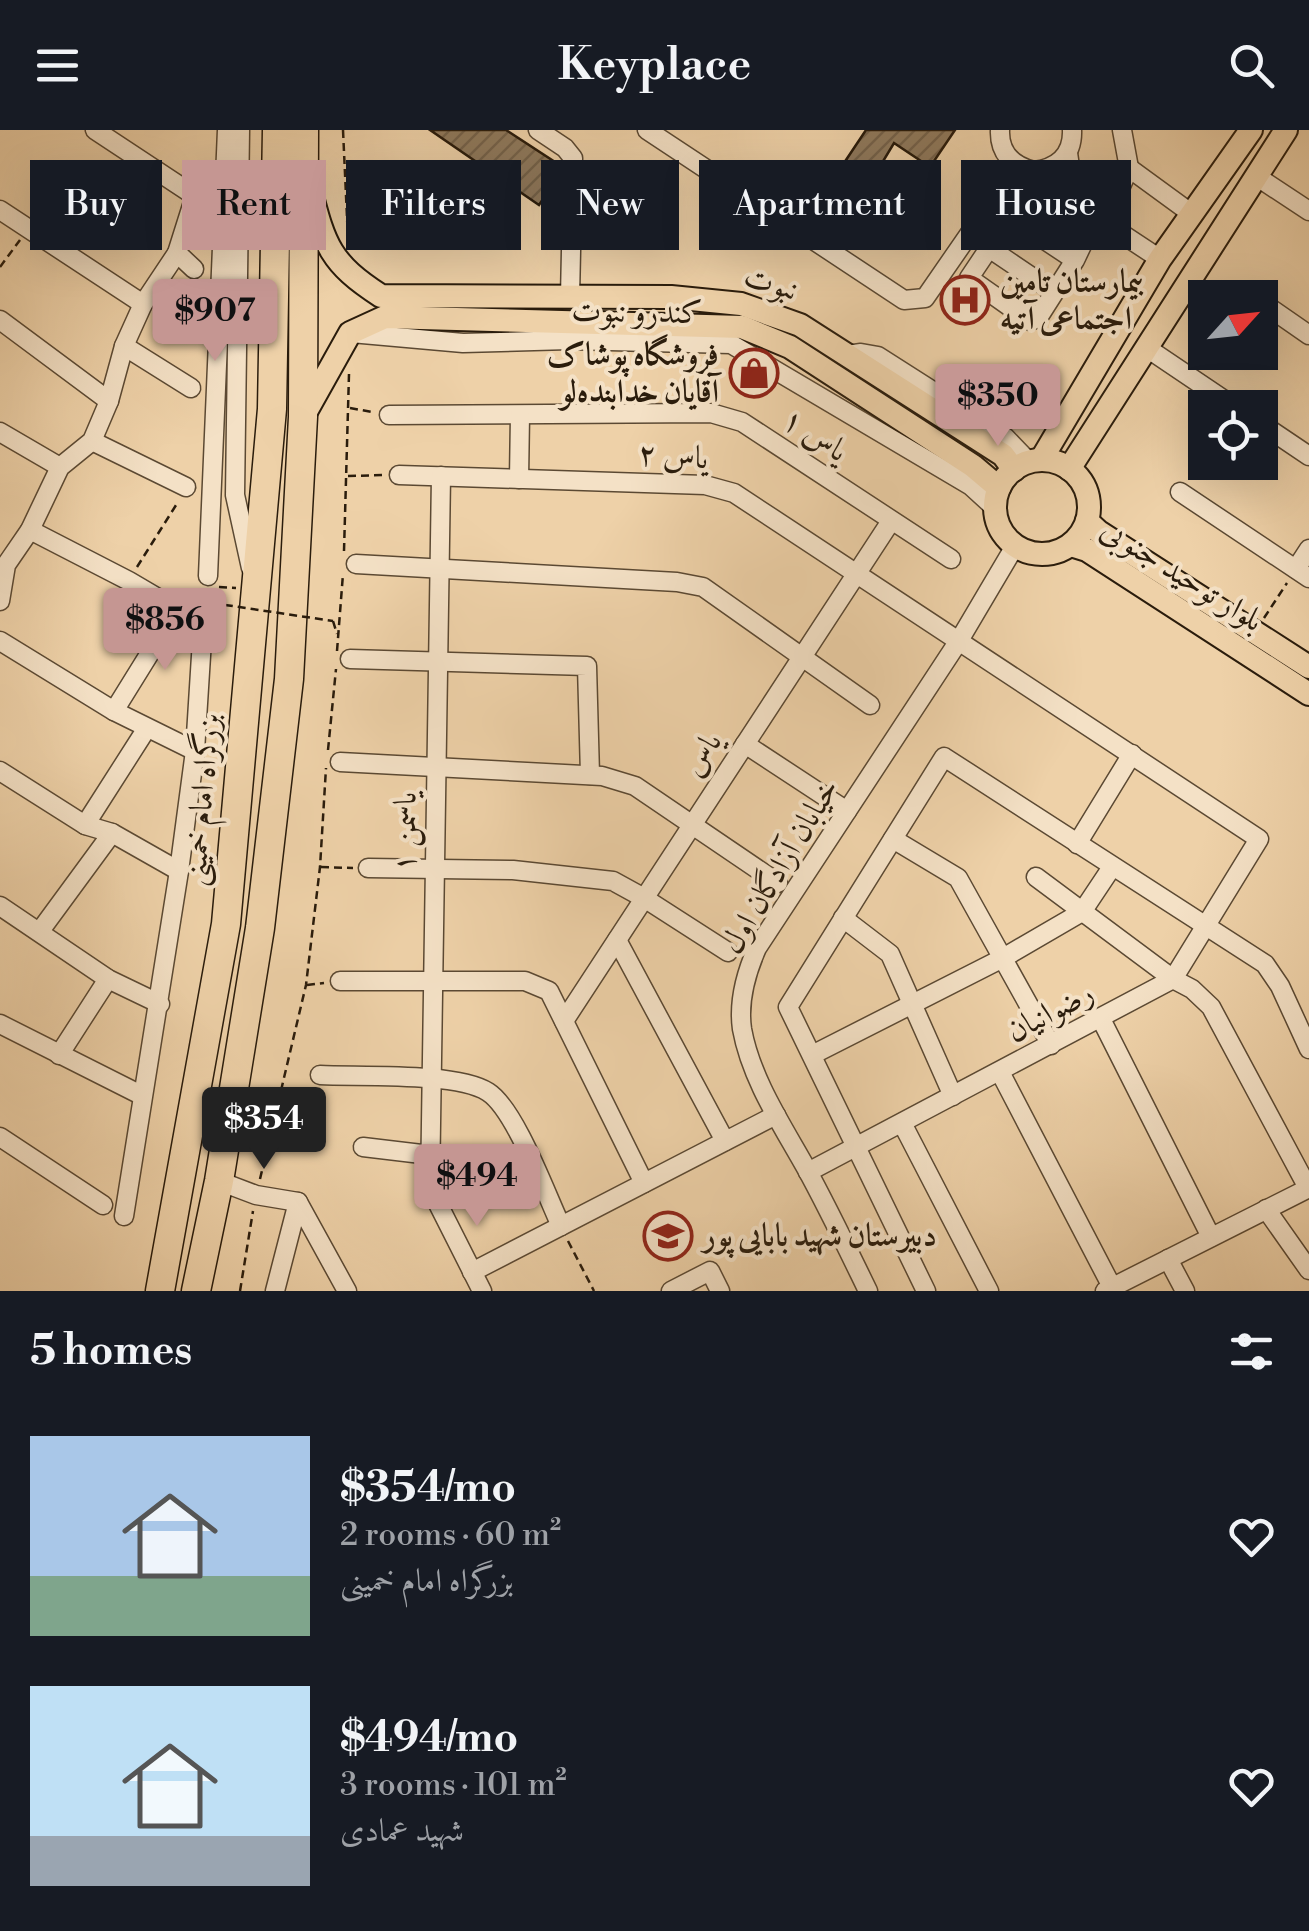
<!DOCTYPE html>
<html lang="en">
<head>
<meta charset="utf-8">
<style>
	:root { --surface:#171b24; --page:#242831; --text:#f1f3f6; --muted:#9ea1a6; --accent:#c59692 }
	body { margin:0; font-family:"Libre Bodoni",Amiri,serif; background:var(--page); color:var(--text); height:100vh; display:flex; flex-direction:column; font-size:38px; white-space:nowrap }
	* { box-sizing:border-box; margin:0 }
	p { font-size:32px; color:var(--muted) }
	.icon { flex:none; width:55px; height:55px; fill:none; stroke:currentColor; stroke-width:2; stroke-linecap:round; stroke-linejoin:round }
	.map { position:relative; height:1161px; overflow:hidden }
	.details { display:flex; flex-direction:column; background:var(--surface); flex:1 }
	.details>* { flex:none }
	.top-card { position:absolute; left:30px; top:30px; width:1250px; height:90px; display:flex; gap:20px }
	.needle { width:65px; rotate:63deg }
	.tools { position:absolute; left:1188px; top:150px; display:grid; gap:20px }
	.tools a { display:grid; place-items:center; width:90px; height:90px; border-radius:0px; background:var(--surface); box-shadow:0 10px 40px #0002; font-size:50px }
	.price { position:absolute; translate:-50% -85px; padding:0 22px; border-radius:10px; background:var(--accent); color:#111; font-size:32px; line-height:65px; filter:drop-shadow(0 2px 5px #0008) }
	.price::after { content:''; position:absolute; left:50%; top:60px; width:30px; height:22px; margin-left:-15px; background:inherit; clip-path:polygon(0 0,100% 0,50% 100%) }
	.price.on { background:#222; color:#fff }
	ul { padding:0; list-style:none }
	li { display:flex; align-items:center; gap:30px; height:250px; padding:0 30px }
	li span { display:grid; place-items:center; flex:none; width:280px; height:200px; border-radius:0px; color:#555 }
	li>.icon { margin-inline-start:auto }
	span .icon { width:120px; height:120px; fill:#fffc; stroke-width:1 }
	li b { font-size:42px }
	h2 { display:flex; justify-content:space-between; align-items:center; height:120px; padding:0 30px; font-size:42px }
	.pill { padding:0 35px; border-radius:0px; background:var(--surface); box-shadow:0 10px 40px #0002; font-size:35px; line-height:90px }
	.pill.on { background:var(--accent); color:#111 }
	header { display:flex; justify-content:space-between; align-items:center; height:130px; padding:0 30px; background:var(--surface); font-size:45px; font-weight:600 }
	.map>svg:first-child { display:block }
	.building { fill:url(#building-hatch); stroke:#2a1c0c; stroke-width:2.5 }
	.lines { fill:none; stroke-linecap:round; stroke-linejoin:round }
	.minor-casing { stroke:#5b4933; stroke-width:21 }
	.major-casing { stroke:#2a1c0c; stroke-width:26 }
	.highway-casing { stroke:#2a1c0c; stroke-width:31 }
	.path { stroke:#2a1c0c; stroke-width:2.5; stroke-dasharray:8 5; stroke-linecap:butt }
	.minor { stroke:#f4e1c6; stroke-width:18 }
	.major { stroke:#eed1a8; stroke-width:22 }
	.highway { stroke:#eed1a8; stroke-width:28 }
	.path-bridge { stroke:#2a1c0c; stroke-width:2.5; stroke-dasharray:8 5; stroke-linecap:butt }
	.labels { text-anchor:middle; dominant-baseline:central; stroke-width:8; stroke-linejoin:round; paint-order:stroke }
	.poi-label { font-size:32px; font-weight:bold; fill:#2a1c0c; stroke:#f4e1c6; text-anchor:start }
	.street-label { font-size:32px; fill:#2a1c0c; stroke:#f4e1c6 }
</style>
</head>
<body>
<header><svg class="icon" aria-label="menu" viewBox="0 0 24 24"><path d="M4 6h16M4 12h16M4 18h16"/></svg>Keyplace<svg class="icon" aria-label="search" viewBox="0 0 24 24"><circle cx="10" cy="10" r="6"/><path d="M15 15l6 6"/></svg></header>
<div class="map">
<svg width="1309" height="1161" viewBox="0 0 1309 1161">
	<defs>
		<pattern id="building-hatch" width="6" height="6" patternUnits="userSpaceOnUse" patternTransform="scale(2.5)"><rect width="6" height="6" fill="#907a5d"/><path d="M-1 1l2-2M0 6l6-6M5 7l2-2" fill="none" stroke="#76634b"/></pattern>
	</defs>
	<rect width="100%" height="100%" fill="#eed1a8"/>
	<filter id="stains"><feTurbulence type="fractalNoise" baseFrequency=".002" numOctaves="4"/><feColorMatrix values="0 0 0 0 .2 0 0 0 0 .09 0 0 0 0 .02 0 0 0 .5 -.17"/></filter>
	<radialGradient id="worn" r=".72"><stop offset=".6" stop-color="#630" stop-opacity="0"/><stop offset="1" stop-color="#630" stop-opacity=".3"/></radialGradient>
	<g class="building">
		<polygon points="430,0 506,0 558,34 556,38 560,44 539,75"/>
		<polygon points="866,0 955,0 930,37 894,13 873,48 846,30"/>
	</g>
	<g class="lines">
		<g class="minor-casing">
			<g id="minor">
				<polyline points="95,0 195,66 224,62"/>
				<polyline points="240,0 235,365 251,438"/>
				<polyline points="538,0 565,18 573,28 570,167"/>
				<polyline points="647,0 904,170 925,168 1017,35"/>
				<path d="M 1000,0 C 999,23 1012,36 1034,41 C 1058,38 1073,25 1072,0"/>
				<polyline points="1068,23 1075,70"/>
				<polyline points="1129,38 1192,84"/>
				<polyline points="1034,41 1048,55 1160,129"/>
				<polyline points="1265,52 1309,81"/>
				<polyline points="0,80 143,174"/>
				<polyline points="989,118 1054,162"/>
				<polyline points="177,123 194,139"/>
				<polyline points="1075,130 1010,87 969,148 1030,191 1038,188 1075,130 1096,86 1114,72 1129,38 1122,0"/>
				<polyline points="1260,171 1309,205"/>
				<polyline points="0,190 109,271"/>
				<polyline points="351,203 463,213 569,210 731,214 971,356 995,378"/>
				<polyline points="124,216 191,258"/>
				<polyline points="1147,218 1236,278"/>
				<polyline points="847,225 861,223 878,226 1005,307 1029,332"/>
				<polyline points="389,285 711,283 742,292 951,429"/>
				<polyline points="1260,293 1309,326"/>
				<polyline points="0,302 60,337"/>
				<polyline points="92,311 186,357"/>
				<polyline points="399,345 705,355 734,363 1259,709 1173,849 808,1042"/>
				<polyline points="441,346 430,1058 482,1161"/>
				<polyline points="519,349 520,285"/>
				<polyline points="1180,362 1309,448"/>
				<polyline points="30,400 129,451 197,491"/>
				<polyline points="356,434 677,452 703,457 870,575"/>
				<polyline points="1296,439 1309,419"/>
				<polyline points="208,446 227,0"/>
				<polyline points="0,471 6,435 30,400 60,337 92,311 109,271 124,216 143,174 177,123 195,66"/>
				<polyline points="0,511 114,581 195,621"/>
				<polyline points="350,529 587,536 590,645"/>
				<polyline points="114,581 176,481"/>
				<polyline points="745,614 847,681"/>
				<polyline points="340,632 602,646 635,656 778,753"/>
				<polyline points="0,641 85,695 112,703 179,741"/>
				<polyline points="85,695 147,598"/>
				<polyline points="893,709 958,748 1051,915"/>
				<polyline points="1077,714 1132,624"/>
				<polyline points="368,738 513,740 613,751 644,768 728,822"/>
				<polyline points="1036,747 1173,849 1192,859 1211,877 1308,1058"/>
				<polyline points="0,776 108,849 160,874"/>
				<polyline points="843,788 890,824 953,966"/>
				<polyline points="40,801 112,703"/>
				<polyline points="617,810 725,1011"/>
				<polyline points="340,851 525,851 549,861 644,1053"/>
				<polyline points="1101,889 1211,1107"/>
				<polyline points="564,891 891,391"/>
				<polyline points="0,894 141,965"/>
				<polyline points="59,925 108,849"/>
				<polyline points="812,925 1003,828 1082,782 1112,737"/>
				<polyline points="1000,942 1112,1157"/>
				<path d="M 320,945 C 360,947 457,942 488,962 C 515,979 546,1064 561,1096"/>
				<polyline points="902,993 989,1161"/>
				<polyline points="0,1007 103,1075"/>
				<polyline points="363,1017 430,1025"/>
				<polyline points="219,1051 256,1065 298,1072"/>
				<polyline points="1266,1079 1309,1140"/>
				<polyline points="124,1086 179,741 195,621 203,494"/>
				<polyline points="1168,1129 1185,1161"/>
				<polyline points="472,1142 776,985"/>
				<polyline points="275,1161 298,1072 347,1161"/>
				<polyline points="671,1161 710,1141 720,1161"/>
				<path d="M 868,1161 C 848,1120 828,1078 806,1038 C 782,995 751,949 742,899 C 738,871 746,843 757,818 L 960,509 L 1015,416"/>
				<polyline points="926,1161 788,877 944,627 1265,834 1280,856 1309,919"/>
				<polyline points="1105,1161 1309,1058"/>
			</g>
		</g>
		<g class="major-casing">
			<g id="major">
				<path d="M 310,59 C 325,116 330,133 381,166 L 671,167 L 741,174 L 800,195 L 1003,325 L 1014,340"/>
				<polyline points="303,287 350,203 385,187 742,197 790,217 973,336 999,358"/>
				<polyline points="1041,330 1160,129 1251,0"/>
				<circle cx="1042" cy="377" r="47"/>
				<polyline points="1069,339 1286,0"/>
				<polyline points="1087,391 1099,402 1309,537"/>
				<polyline points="1071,415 1087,420 1309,564"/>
			</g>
		</g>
		<g class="highway-casing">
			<g id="highway">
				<polyline points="160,1161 226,794 272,279 277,0"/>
				<polyline points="196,1161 219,1051 260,798 289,549 303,287 304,0"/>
			</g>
		</g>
		<g class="path">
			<polyline points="343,0 348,109"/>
			<polyline points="0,137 20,110"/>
			<polyline points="350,278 372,282"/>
			<polyline points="348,346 385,345"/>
			<polyline points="344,421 349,244"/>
			<polyline points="137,437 178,372"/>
			<polyline points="219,457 236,458"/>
			<polyline points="212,473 213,459"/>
			<polyline points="1264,488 1287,453"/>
			<polyline points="333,491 337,504"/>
			<polyline points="337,521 343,444"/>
			<polyline points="328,620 336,539"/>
			<polyline points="321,737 353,738"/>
			<polyline points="307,855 324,853"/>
			<polyline points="260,1049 306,855 320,737 326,638"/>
			<polyline points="568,1111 594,1161"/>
			<polyline points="240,1161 253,1081"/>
		</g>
		<use href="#minor" class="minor"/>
		<use href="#major" class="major"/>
		<use href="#highway" class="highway"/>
		<polyline class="path-bridge" points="212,473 333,491"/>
	</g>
	<defs>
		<g id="hospital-ring" transform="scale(2.5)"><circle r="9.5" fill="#f4e1c6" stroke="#8f2418" stroke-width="1.5"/><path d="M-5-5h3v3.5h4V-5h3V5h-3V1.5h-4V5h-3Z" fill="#8f2418"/></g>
		<g id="shop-ring" transform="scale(2.5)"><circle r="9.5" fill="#f4e1c6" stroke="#8f2418" stroke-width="1.5"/><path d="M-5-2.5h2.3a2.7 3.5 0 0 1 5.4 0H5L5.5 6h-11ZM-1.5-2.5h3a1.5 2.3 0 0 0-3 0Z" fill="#8f2418"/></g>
		<g id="school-ring" transform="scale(2.5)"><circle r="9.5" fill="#f4e1c6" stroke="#8f2418" stroke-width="1.5"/><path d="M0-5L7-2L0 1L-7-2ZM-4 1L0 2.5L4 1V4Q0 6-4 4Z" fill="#8f2418"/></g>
	</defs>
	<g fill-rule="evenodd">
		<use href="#hospital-ring" x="965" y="170"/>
		<use href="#shop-ring" x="754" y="243"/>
		<use href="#school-ring" x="668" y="1106"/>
	</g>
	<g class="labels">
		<g class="poi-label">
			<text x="1000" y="152">بیمارستان تامین<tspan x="1000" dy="37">اجتماعی آتیه</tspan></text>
			<text x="719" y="225" text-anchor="end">فروشگاه پوشاک<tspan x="719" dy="37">آقایان خدابنده‌لو</tspan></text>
			<text x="703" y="1106">دبیرستان شهید بابایی پور</text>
		</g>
		<g class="street-label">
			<text transform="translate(771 153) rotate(16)">نبوت</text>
			<text transform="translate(637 182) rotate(1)">کندرو نبوت</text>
			<text transform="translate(815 305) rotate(33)">یاس ۱</text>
			<text transform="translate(673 326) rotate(4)">یاس ۲</text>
			<text transform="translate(1182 445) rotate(32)">بلوار توحید جنوبی</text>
			<text transform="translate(702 624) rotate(-57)">یاس</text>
			<text transform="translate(202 670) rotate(-85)">بزرگراه امام خمینی</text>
			<text transform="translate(405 702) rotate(-89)">یاسمن ۱</text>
			<text transform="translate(780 736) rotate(-59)">خیابان آزادگان اول</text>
			<text transform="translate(1050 882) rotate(-28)">رضوانیان</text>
		</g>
	</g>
	<rect width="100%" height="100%" filter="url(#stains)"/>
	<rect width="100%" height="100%" fill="url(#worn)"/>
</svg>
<div class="tools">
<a><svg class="needle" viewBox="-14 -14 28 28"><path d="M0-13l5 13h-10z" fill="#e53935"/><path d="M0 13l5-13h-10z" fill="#9ea1a6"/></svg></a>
<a><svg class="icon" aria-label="locate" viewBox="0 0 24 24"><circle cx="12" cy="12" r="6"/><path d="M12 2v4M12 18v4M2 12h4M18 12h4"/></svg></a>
</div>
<b class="price" style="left:215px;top:234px">$907</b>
<b class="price" style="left:998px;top:319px">$350</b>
<b class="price" style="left:165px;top:543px">$856</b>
<b class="price on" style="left:264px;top:1042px">$354</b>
<b class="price" style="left:477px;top:1099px">$494</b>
<div class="top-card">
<a class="pill">Buy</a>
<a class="pill on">Rent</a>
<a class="pill">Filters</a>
<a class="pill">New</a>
<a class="pill">Apartment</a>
<a class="pill">House</a>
</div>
</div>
<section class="details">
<h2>5 homes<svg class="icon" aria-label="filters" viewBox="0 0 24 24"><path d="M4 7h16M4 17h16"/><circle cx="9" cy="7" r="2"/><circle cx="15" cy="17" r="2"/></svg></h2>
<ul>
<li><span style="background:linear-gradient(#a9c7e8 70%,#7fa58c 0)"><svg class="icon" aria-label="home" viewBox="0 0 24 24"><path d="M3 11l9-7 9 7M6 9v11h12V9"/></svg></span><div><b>$354/mo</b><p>2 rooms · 60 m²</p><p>بزرگراه امام خمینی</p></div><svg class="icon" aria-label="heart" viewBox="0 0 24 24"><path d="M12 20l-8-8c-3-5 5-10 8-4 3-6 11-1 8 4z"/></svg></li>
<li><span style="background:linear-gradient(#bfe0f5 75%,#9aa5b1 0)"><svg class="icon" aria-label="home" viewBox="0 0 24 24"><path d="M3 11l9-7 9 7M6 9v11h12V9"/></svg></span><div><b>$494/mo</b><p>3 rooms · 101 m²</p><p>شهید عمادی</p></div><svg class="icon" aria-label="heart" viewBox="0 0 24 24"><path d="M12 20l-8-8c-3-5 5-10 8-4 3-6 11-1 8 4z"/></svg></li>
</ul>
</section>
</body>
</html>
